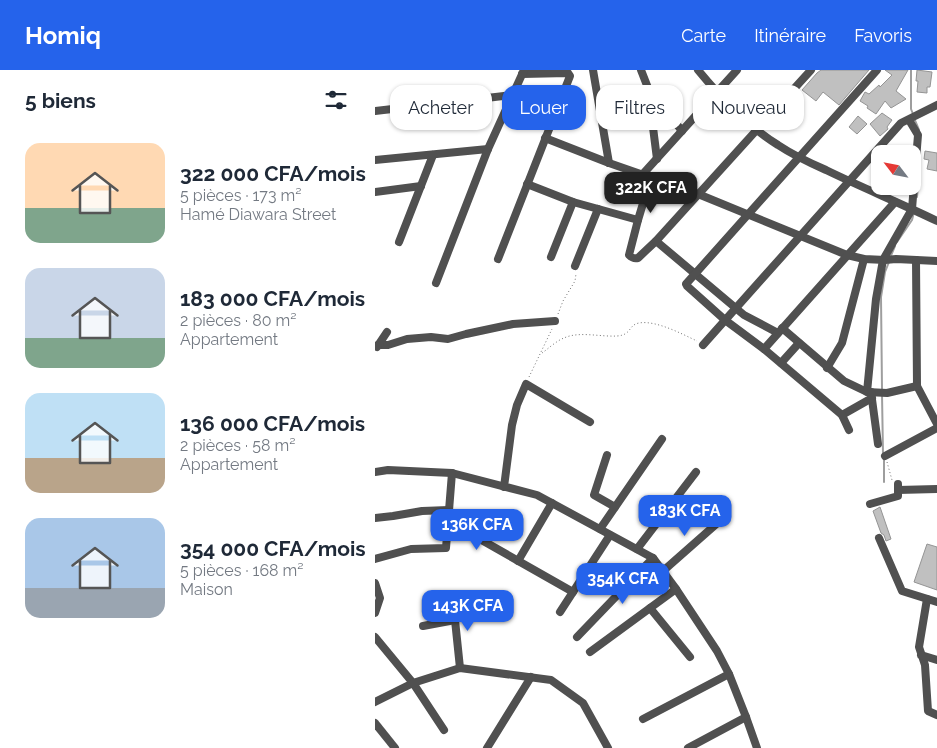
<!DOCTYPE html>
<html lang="fr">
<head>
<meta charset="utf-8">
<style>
	:root { --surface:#fff; --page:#f2f2f3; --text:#1f2937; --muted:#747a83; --accent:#2563eb }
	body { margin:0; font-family:Raleway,sans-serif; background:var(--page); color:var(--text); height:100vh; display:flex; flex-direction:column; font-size:19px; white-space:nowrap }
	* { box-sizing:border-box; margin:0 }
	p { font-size:16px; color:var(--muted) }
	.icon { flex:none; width:28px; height:28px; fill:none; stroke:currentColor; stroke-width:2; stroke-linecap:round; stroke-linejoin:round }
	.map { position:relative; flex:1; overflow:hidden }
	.panel { display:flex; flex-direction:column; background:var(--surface); width:375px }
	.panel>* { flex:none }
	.hud { position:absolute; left:15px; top:15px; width:471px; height:45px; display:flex; gap:10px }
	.needle { width:32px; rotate:302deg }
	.tools { position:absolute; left:496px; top:75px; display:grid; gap:10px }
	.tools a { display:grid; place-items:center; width:50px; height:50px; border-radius:10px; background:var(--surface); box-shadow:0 1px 4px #0004; font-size:25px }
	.price { position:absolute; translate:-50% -42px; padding:0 11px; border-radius:10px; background:var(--accent); color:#fff; font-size:16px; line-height:32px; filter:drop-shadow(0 1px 2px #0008) }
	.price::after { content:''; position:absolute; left:50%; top:30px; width:15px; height:11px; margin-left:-8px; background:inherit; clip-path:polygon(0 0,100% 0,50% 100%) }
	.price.active { background:#222; color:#fff }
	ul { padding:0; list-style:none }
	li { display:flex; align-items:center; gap:15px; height:125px; padding:0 25px }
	li span { display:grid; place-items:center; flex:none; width:140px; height:100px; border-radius:15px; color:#555 }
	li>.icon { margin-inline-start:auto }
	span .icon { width:60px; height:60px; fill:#fffc; stroke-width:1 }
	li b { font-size:21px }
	h2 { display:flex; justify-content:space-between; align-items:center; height:60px; padding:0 25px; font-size:21px }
	.chip { padding:0 18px; border-radius:15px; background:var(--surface); box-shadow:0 1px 4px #0004; font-size:18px; line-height:45px }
	.chip.active { background:var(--accent); color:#fff }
	header { display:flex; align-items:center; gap:30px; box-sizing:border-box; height:70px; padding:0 25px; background:var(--accent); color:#fff }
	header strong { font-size:24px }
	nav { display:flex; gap:28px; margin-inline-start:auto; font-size:18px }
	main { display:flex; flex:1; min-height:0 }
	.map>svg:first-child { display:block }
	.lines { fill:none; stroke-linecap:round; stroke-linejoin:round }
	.stream { stroke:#9e9e9e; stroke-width:2 }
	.building { fill:#c0c0c0; stroke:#949494 }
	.path { stroke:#727272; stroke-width:1; stroke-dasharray:1 2.5; stroke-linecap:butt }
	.minor { stroke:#505050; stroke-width:8 }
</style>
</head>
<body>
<header>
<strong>Homiq</strong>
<nav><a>Carte</a><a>Itinéraire</a><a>Favoris</a></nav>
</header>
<main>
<section class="panel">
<h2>5 biens<svg class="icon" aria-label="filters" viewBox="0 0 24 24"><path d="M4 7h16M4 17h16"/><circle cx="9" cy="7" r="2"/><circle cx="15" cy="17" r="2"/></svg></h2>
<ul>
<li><span style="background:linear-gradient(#ffd9b3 65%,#7fa58c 0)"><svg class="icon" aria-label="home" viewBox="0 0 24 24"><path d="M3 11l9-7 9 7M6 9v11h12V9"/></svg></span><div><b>322 000 CFA/mois</b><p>5 pièces · 173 m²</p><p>Hamé Diawara Street</p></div></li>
<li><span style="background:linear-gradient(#c9d6e8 70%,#7fa58c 0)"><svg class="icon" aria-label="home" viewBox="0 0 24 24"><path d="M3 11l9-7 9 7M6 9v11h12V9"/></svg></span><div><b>183 000 CFA/mois</b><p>2 pièces · 80 m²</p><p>Appartement</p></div></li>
<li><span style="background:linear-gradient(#bfe0f5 65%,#b9a48a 0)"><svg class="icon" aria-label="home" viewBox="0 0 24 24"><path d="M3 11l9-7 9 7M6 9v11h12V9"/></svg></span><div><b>136 000 CFA/mois</b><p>2 pièces · 58 m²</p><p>Appartement</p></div></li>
<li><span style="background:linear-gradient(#a9c7e8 70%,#9aa5b1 0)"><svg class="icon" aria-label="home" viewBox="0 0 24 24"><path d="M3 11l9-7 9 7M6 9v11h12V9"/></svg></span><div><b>354 000 CFA/mois</b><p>5 pièces · 168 m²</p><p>Maison</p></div></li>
</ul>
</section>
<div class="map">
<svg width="562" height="678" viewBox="0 0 562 678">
	<rect width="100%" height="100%" fill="#fff"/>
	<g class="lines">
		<g class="stream">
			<polyline points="536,0 536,39 538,44"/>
			<polyline points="539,48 544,60"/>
			<polyline points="542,127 544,104"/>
			<polyline points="522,172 537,150 539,142"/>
			<polyline points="515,188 520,176"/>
			<polyline points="507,319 506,227 510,202 514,192"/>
			<polyline points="507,324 508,384"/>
			<polyline points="509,389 509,412"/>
		</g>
	</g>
	<g class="building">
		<polygon points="446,0 494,0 464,35 448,22 441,31 427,20 442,3"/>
		<polygon points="510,0 533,0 521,21 531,29 516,38 510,31 501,44 492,38 493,36 485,31 490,22 494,24 504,15 505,17 517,5"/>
		<polygon points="542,0 557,2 555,17 552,17 552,23 542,22 543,11 541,11"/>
		<polygon points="507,43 517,50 512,57 513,59 505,66 495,54"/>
		<polygon points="483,46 492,54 482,64 474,57"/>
		<polygon points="550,81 562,83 562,101 552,99 554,90 549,89"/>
		<polygon points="505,437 516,469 511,471 509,465 506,463 498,441"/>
		<polygon points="552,474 562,477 562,520 539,512"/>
	</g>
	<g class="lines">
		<g class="path">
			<polyline points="183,244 188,231 200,211 201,204"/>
			<path d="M 167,283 C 173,279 181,271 189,268 C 204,261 225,267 242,266 C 257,265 253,255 264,253 C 281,250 307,264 322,271"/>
			<polyline points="154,307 177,259"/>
			<polyline points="512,392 517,410"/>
		</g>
		<g class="minor">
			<polyline points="218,0 234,93"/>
			<polyline points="266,0 273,18 282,89"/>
			<path d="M 323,0 C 346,28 372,56 403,75 C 418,85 435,93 451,100 C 488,118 525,133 562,151"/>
			<polyline points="274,19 307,61"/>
			<polyline points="0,41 137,25"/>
			<polyline points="170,68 234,93 323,124 472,185 489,189 510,190 521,189 562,191"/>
			<polyline points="0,90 113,79"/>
			<polyline points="267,105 362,0"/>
			<path d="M 276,107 L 263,150 L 254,185 C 257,188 259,189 263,188 L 281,171 L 436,0"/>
			<polyline points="152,114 198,132 263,150"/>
			<polyline points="0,122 46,116"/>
			<polyline points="281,171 369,245 403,263"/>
			<polyline points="24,172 58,85"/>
			<polyline points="176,187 198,132"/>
			<polyline points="123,189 195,6 193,3 147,4"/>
			<polyline points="541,190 542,316 562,354"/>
			<polyline points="200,196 223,139"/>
			<polyline points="61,213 113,79 149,0"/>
			<polyline points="407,258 469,311 492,322 512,323 542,316"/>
			<polyline points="3,275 13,275 32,269 56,267 73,269 91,264 138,254 180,251"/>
			<polyline points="328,275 526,53 562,35"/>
			<polyline points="2,277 12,262"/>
			<polyline points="389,279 520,132"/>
			<polyline points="406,293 424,273"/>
			<polyline points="452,298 467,273 489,189"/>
			<polyline points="492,322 501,229 508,190 537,139 543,65 534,50"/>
			<polyline points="496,322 503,374"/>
			<polyline points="467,345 497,328"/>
			<polyline points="474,360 467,345 389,279 350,250 312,216 311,214 502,0"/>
			<polyline points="232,385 219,425 240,437"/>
			<polyline points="510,386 562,358"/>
			<polyline points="0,402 13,400 77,403 162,425 278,488 301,519 342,581 354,604 371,647 382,678"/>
			<polyline points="129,417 137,355 142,335 151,314 215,352"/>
			<polyline points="523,420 562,419"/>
			<polyline points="495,434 523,426 523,414"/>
			<polyline points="0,448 18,446 47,441 74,440"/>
			<polyline points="73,451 198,522"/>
			<polyline points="225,459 287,369"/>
			<polyline points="504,468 527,521 562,532"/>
			<polyline points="262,479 321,402"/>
			<polyline points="0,489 36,479 71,478 77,403"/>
			<polyline points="143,491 177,433"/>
			<polyline points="288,501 347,449"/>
			<polyline points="0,513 5,528 0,543"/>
			<polyline points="552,529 544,577 550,595 553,641 562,645"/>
			<polyline points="75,531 80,550 85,598"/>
			<polyline points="275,538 315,587"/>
			<polyline points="185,542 235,465"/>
			<polyline points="48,556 80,550"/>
			<polyline points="0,567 38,613 69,660"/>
			<polyline points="202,567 278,488"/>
			<polyline points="215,582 301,519"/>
			<polyline points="546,585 562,590"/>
			<polyline points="0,632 38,613 85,598 176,610 208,633 233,678"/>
			<polyline points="268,649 354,604"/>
			<polyline points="0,653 20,678"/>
			<polyline points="112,678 156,607"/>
			<polyline points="313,678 371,647"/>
		</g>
	</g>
</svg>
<div class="tools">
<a><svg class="needle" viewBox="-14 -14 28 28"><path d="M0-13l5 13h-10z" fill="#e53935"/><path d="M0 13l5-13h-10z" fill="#747a83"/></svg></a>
</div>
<b class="price active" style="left:276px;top:144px">322K CFA</b>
<b class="price" style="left:310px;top:467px">183K CFA</b>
<b class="price" style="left:102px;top:481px">136K CFA</b>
<b class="price" style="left:248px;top:535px">354K CFA</b>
<b class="price" style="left:93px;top:562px">143K CFA</b>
<div class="hud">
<a class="chip">Acheter</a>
<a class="chip active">Louer</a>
<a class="chip">Filtres</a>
<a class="chip">Nouveau</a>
</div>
</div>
</main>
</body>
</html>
